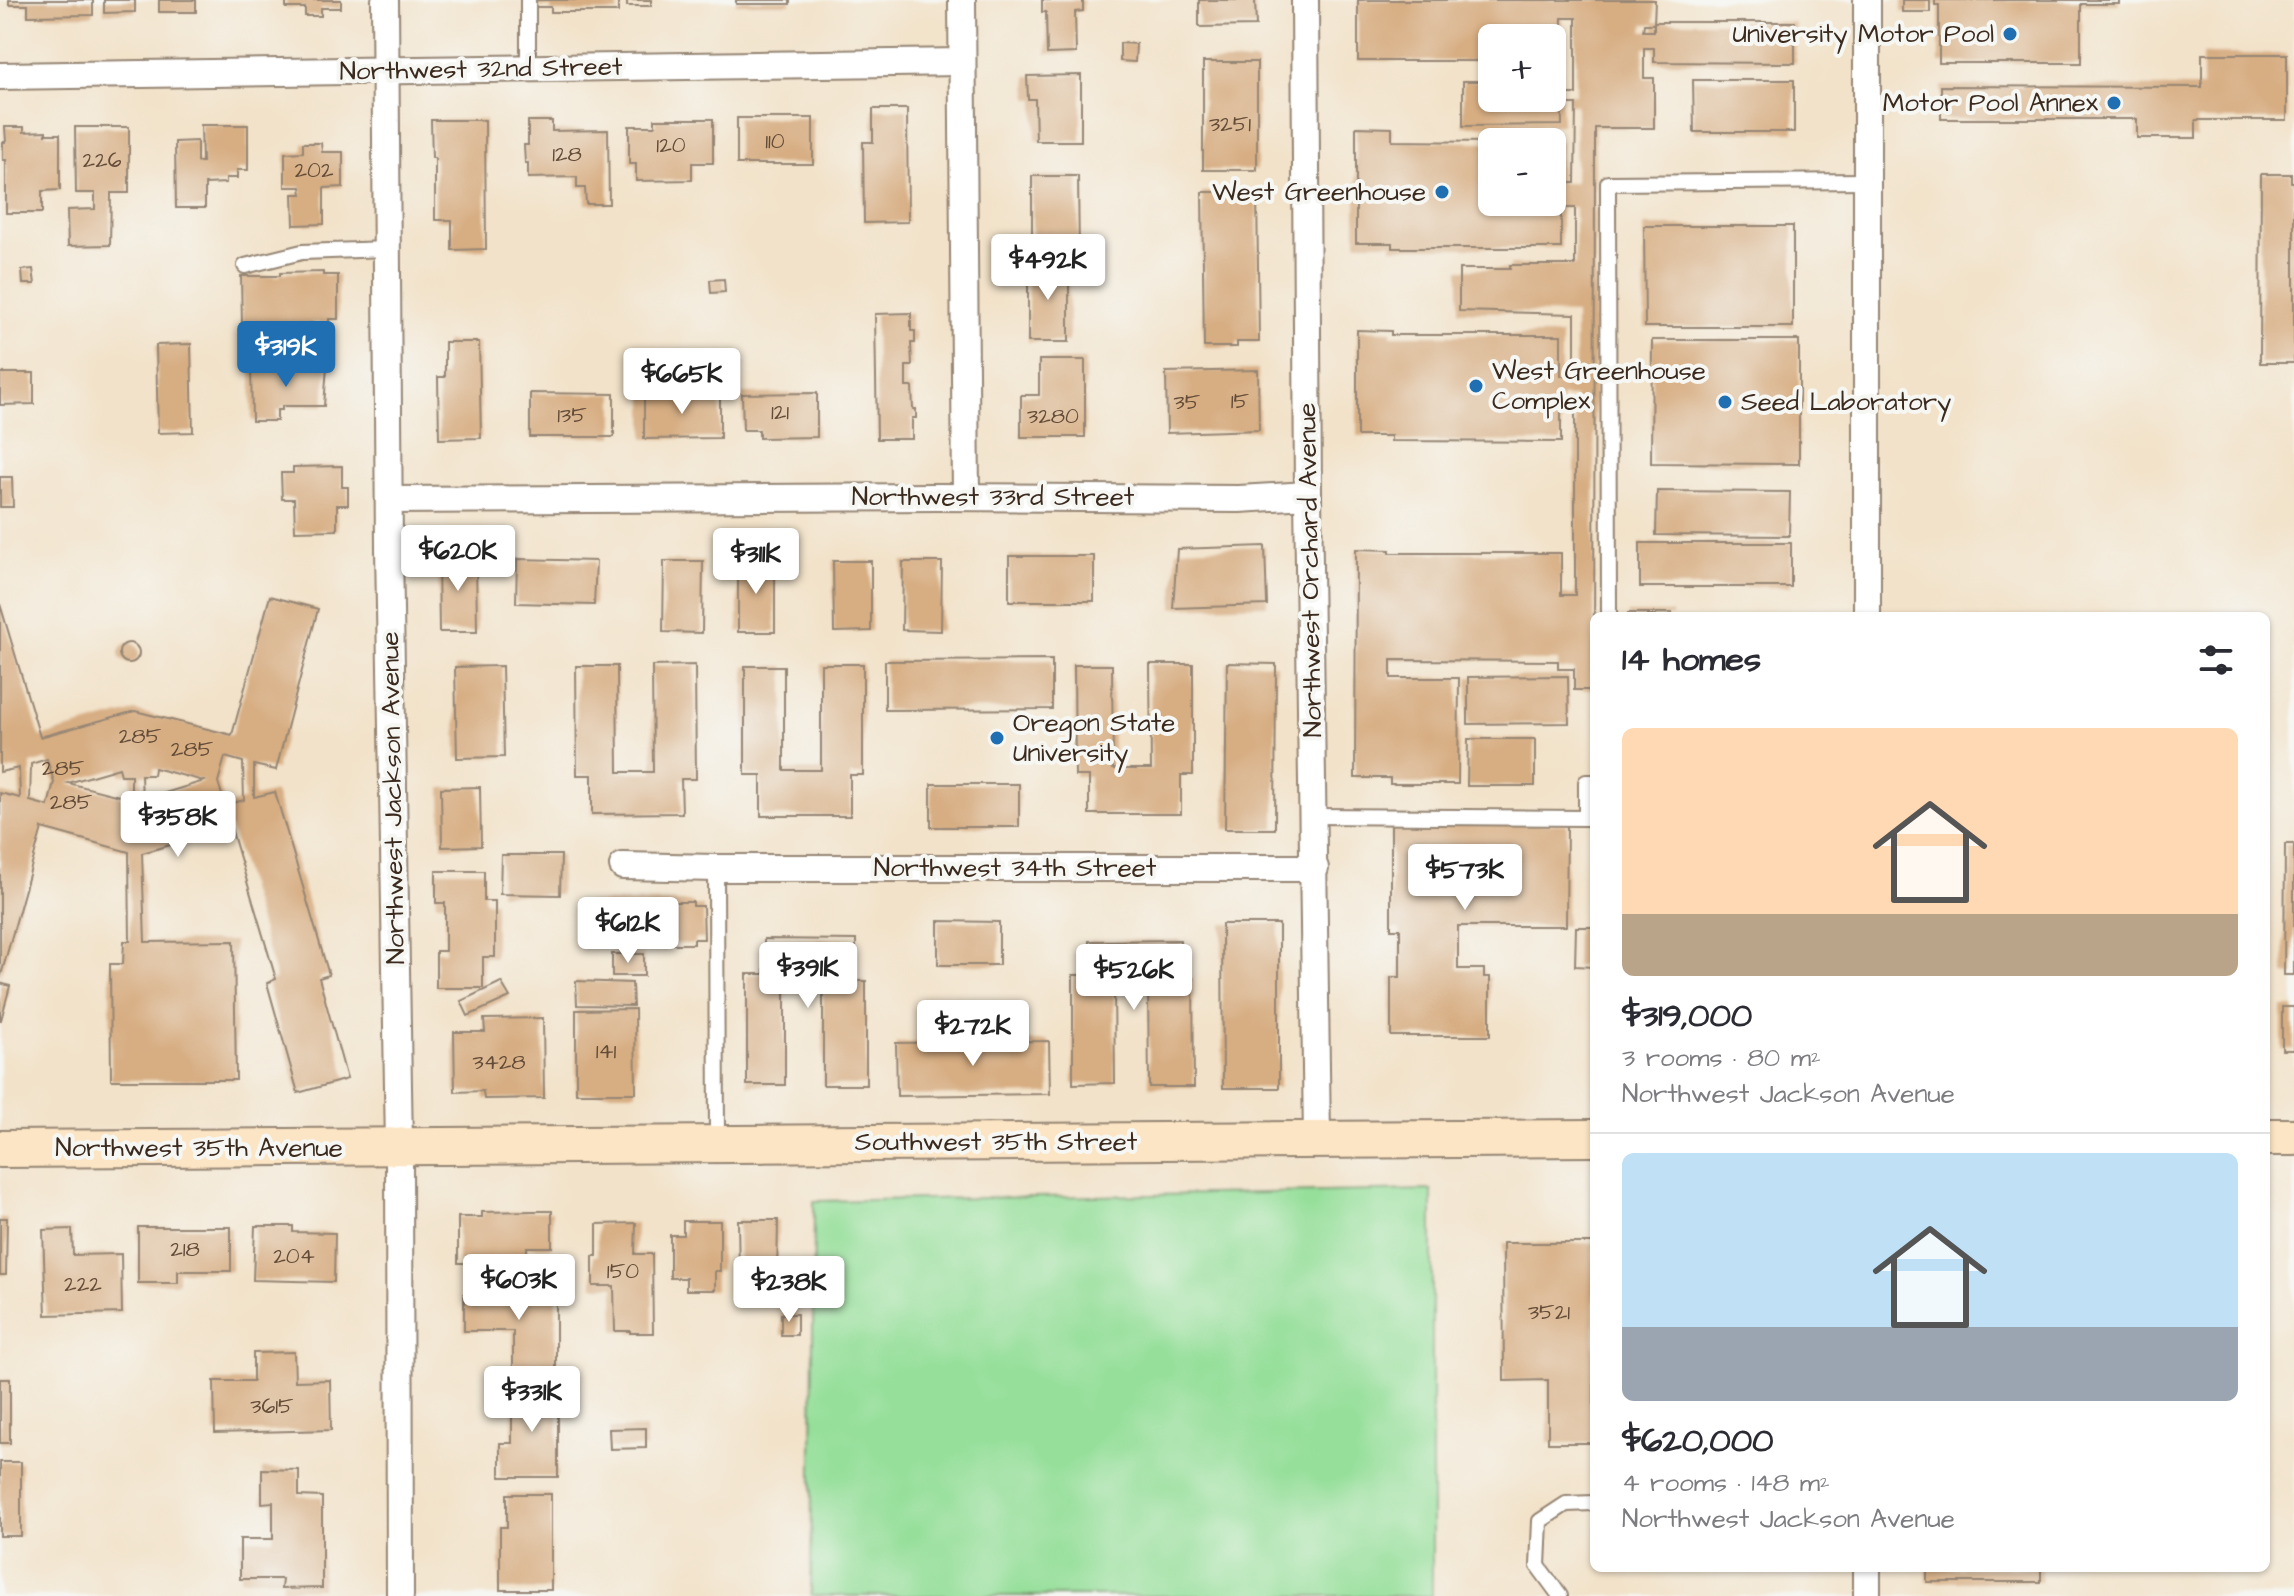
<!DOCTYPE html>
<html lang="en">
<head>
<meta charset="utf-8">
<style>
	:root { --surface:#fff; --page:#f7f7f7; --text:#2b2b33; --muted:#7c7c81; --line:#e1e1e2; --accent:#1f6fb2 }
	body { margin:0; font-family:"Architects Daughter",sans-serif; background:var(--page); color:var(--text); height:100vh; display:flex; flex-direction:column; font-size:30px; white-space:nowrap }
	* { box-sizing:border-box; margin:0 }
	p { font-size:26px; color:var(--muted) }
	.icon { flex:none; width:44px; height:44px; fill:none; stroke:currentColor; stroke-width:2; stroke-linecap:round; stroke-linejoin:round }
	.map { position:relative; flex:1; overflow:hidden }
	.details { position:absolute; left:1590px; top:612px; width:680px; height:960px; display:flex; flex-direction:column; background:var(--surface); border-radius:12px; box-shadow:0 2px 6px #0004 }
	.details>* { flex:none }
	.fabs { position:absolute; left:1478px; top:24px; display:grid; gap:16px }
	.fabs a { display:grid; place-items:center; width:88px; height:88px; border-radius:12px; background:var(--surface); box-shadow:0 2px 6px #0004; font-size:40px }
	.price { position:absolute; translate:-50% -68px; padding:0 18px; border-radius:8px; background:#fff; color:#222; font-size:26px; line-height:52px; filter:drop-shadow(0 2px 4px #0008) }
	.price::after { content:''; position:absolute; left:50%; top:48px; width:24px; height:18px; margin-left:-12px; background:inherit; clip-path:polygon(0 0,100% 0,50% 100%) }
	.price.active { background:var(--accent); color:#fff }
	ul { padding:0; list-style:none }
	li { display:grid; align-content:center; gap:16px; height:424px; padding:0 32px }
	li+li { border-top:2px solid var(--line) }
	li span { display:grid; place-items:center; height:248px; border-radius:12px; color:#555 }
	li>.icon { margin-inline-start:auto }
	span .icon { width:144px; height:144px; fill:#fffc; stroke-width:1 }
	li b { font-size:34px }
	h2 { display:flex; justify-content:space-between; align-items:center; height:96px; padding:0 32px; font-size:34px }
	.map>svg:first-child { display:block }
	.green { fill:#95df9a; stroke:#68845c; stroke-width:2 }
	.building { fill:#d7ad82; fill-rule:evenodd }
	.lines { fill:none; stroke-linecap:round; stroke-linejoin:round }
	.lane-casing { stroke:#968674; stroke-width:18 }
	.street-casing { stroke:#968674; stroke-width:30 }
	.secondary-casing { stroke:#968674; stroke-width:40 }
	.lane { stroke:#fff; stroke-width:14 }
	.street { stroke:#fff; stroke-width:26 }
	.secondary { stroke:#fce5c4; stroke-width:36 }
	.poi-dot { fill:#1f6fb2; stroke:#f6f6f2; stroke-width:3 }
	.labels { text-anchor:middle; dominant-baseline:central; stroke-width:8; stroke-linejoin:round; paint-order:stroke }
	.number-label { font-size:22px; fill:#624b37 }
	.poi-label { font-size:26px; fill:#3b2a1e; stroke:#f6f6f2; text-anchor:end }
	.street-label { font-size:26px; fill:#3b2a1e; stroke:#f6f6f2 }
</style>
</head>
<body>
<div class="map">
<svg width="2294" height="1596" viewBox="0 0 2294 1596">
	<rect width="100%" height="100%" fill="#f6f6f2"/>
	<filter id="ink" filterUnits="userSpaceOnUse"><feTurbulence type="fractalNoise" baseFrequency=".0125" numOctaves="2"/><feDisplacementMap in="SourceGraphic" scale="16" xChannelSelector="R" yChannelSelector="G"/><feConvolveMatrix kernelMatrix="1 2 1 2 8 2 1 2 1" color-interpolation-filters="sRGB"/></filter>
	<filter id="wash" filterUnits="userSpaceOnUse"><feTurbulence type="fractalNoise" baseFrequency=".006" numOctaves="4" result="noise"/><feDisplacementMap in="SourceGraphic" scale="32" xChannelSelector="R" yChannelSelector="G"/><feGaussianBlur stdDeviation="1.8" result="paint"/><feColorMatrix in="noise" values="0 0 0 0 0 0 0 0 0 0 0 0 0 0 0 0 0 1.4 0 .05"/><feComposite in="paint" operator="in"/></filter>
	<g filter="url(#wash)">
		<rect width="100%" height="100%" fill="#f2e2c9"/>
		<polygon class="green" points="1432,1190 1432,1596 811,1596 814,1201"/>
		<g id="blocks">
			<g class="building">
				<polygon points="9,0 93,0 93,15 28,16 28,5 9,5"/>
				<polygon points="104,0 135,0 135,12 104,13"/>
				<rect x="159" y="0" width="37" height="12"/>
				<polygon points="286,0 341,0 341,8 321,8 321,16 305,16 305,8 286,8"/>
				<polygon points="536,0 618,0 618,12 551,12 551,7 536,7"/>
				<rect x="627" y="0" width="24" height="6"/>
				<rect x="736" y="0" width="54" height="4"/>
				<polygon points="1042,0 1083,0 1083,11 1075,12 1076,53 1047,54 1046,12 1042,12"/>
				<polygon points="1199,0 1255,0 1256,26 1199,27"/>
				<polygon points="1358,0 1655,0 1654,24 1644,24 1643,31 1654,31 1654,22 1795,22 1795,63 1654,62 1654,48 1644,48 1644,78 1654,78 1654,128 1595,128 1594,690 1574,690 1574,669 1558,669 1558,661 1391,660 1391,678 1459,678 1458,784 1390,784 1390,778 1355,778 1356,549 1390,550 1390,553 1561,553 1561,595 1575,595 1575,397 1561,397 1561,442 1391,441 1391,436 1357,436 1357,330 1391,331 1391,335 1561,335 1561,376 1575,376 1575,314 1459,311 1459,269 1510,269 1510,265 1575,265 1575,208 1561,208 1561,248 1392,248 1392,243 1356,243 1356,127 1392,128 1392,141 1492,142 1492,202 1552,202 1552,142 1561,142 1561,183 1575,183 1576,104 1568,104 1568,94 1576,94 1576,18 1562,18 1561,61 1552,61 1552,38 1492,38 1492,61 1358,61"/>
				<rect x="1902" y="0" width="28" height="12"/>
				<polygon points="1935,0 2119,0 2119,4 2081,4 2081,63 1939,63 1939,5 1935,5"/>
				<polygon points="1120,43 1136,44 1135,62 1120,61"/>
				<polygon points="2202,54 2287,54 2287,120 2196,120 2196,138 2137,138 2137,119 1941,119 1941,86 2202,87"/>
				<rect x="1203" y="62" width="54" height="108"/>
				<polygon points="1081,75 1081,141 1036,141 1035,99 1028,99 1027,76"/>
				<polygon points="1552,80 1561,80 1562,125 1463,126 1463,81 1492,81 1492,98 1552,98"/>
				<polygon points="1693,80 1794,80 1794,132 1694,132"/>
				<polygon points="873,109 907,109 908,222 864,223 863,142 873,142"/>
				<rect x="737" y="118" width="76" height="46"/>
				<polygon points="655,119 713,119 713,163 692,163 692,180 636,181 636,164 629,164 629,126 655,126"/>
				<polygon points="431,120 485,120 486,249 452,250 452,220 435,220 435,158 432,158"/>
				<polygon points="528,121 552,121 552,131 608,130 609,204 586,204 585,188 577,188 577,177 528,178 528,163 525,163 524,145 528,145"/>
				<polygon points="201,125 248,125 248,170 237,170 237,178 226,178 226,183 205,184 205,208 176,208 175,142 197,141 197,162 202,162"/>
				<polygon points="5,127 24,127 24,132 46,131 46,134 60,134 60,190 42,191 42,213 6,213 6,160 3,160 3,142 6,142"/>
				<polygon points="75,127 129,127 129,193 111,193 110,245 68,246 67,210 95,209 95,193 76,193"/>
				<polygon points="303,143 321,143 322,152 343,152 343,187 324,188 324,224 294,225 293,194 302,194 301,187 285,187 285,153 303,152"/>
				<polygon points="2261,174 2291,174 2291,182 2294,182 2294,363 2260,363"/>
				<polygon points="1032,176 1078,176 1079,254 1032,254"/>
				<polygon points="1202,192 1257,192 1259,342 1237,342 1237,347 1204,347"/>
				<polygon points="1644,226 1793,226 1793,327 1645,327"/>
				<rect x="1028" y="263" width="41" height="79"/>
				<polygon points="33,269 35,284 23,284 22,270"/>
				<polygon points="323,272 323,275 338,275 338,319 329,319 329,323 310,323 310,332 267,333 267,324 242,324 241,276 280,276 280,273"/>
				<polygon points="724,279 725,292 711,293 710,280"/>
				<polygon points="911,313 911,331 915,331 915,343 911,343 912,366 906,366 906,387 912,387 913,409 916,409 916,418 912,418 912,439 877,439 875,314"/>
				<polygon points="1652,340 1799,340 1799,464 1651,463"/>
				<polygon points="445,342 479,342 481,438 439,439 438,377 445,377"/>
				<polygon points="191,344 193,432 158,433 156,345"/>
				<polygon points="1039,360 1085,360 1085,437 1021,437 1021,395 1039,395"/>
				<polygon points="251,366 327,366 324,406 282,406 282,410 277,410 277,421 252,421"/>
				<polygon points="1258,370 1259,430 1167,433 1166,372"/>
				<polygon points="0,373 34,373 34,404 0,405"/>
				<polygon points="530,393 614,394 614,437 530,437"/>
				<polygon points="644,393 720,393 720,438 644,439"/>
				<polygon points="817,393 817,437 759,438 759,430 743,430 742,394"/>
				<polygon points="342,466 342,487 348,487 348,505 337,505 337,530 295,531 294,499 282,499 281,473 293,473 293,467"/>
				<polygon points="0,477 12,477 13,507 0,507"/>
				<polygon points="1657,491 1790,492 1789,536 1656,535"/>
				<rect x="1640" y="543" width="151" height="44"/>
				<polygon points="1265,546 1267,605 1173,608 1177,549"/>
				<polygon points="438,554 476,554 477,632 439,632"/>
				<rect x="1009" y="556" width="85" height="45"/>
				<polygon points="517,559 596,561 594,605 516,603"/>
				<rect x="738" y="560" width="37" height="72"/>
				<polygon points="664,561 703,561 702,633 663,632"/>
				<polygon points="833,561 871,561 871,631 834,632"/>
				<polygon points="903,562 942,562 941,631 902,630"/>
				<path d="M 270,596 L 318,609 L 276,770 L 254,765 L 254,797 L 275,792 L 329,975 L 319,978 L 347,1079 L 298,1093 L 267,983 L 276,979 L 231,828 L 142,853 L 145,942 L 234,941 L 236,1080 L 111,1080 L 110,964 L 123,964 L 124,941 L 130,941 L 129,852 L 42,828 L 0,979 L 0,793 L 20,798 L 19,768 L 0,772 L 0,604 L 40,737 L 135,711 L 232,735 ZM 225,757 L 243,762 L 244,800 L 225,805 L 218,782 ZM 47,759 L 54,782 L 48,806 L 30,801 L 31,764 ZM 119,768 L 121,775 L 131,775 L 131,799 L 68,783 ZM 154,768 L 204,781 L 142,800 L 141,775 L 153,775 Z"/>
				<rect x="1628" y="613" width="44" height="3"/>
				<circle cx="129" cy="653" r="10"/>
				<polygon points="1052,660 1052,709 885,710 885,661"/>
				<polygon points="1227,663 1276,664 1275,829 1225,829"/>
				<polygon points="821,664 863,664 863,775 850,775 850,816 761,816 761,775 745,775 745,666 784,666 784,770 821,770"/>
				<polygon points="1150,664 1193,664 1193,775 1181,775 1181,814 1089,814 1089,776 1075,776 1074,665 1112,665 1113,769 1151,769"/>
				<polygon points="695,665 696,779 681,779 682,813 592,814 592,775 577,775 576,666 617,666 618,772 653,772 652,666"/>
				<polygon points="502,666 504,757 457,758 455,667"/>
				<polygon points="1568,676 1569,723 1468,724 1468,677"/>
				<polygon points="1468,739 1535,739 1535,786 1467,786"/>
				<rect x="931" y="784" width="88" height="43"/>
				<polygon points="480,787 481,846 442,847 441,788"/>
				<polygon points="1391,822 1567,824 1566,926 1458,926 1458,969 1484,969 1484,977 1490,977 1490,1036 1391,1036 1391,977 1400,977 1400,929 1391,929"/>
				<polygon points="2285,844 2294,844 2294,975 2284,975"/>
				<polygon points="501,855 561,855 560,895 500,894"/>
				<polygon points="436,871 484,871 484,901 495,901 495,957 483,957 483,988 436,988 436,951 445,951 445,903 436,903"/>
				<polygon points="585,902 693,902 693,906 703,906 704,939 694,939 694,944 585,944"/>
				<polygon points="938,921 999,922 999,965 938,965"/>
				<polygon points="1222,924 1279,924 1279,1088 1223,1088"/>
				<polygon points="1576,927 1594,927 1594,967 1575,966"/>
				<polygon points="764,939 856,940 856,981 866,981 866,1085 823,1085 823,982 785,982 785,1085 747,1085 747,974 764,974"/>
				<polygon points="1180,940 1180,978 1193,978 1194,1087 1149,1087 1148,985 1114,985 1115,1083 1073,1084 1073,975 1089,975 1089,941"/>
				<rect x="612" y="954" width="32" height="22"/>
				<polygon points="576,981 632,983 633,1006 577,1005"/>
				<polygon points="501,982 510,997 468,1016 461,1001"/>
				<polygon points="0,983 10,986 1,1020 0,1020"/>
				<rect x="2282" y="1007" width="12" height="43"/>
				<polygon points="635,1009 636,1093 576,1093 576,1010"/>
				<polygon points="543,1018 544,1098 484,1099 483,1091 455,1092 454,1032 485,1032 484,1019"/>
				<polygon points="1049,1041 1050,1094 897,1096 896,1043"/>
				<polygon points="533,1211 552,1211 552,1247 527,1247 527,1263 458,1263 458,1217 482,1217 482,1212"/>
				<polygon points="0,1218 7,1218 6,1275 0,1275"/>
				<polygon points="738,1220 778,1220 777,1276 739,1276"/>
				<polygon points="683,1221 720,1221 720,1271 715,1271 715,1290 686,1290 686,1278 670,1278 670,1235 683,1235"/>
				<polygon points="636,1223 635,1254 652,1254 653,1333 630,1333 630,1331 615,1331 614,1286 593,1286 593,1256 597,1256 597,1224"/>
				<polygon points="255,1226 293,1226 293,1232 335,1233 334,1282 253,1280"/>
				<polygon points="138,1227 231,1227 231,1271 178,1271 178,1283 138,1283"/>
				<polygon points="72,1229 73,1255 121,1254 122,1313 46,1315 43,1230"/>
				<polygon points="1503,1243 1594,1243 1594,1443 1548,1443 1548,1380 1504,1381"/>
				<polygon points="513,1285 556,1285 556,1369 513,1369 513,1331 464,1331 464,1294 513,1294"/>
				<rect x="781" y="1314" width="16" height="21"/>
				<polygon points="294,1352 295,1381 330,1380 331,1430 215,1433 214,1381 253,1381 253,1353"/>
				<rect x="0" y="1379" width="10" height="64"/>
				<polygon points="512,1386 558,1386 558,1477 500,1477 500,1443 512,1443"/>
				<polygon points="646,1428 646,1448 610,1449 609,1429"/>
				<rect x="0" y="1462" width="21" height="74"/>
				<polygon points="262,1469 299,1470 299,1496 322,1497 322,1588 281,1589 282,1579 240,1579 240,1539 273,1539 273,1502 262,1503"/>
				<polygon points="507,1494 551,1494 551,1590 500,1590 500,1527 507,1527"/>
				<rect x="1927" y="1568" width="114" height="14"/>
			</g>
		</g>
	</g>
	<g filter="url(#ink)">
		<use href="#blocks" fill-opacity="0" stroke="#968674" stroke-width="2"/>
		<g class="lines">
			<g class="lane-casing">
				<g id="lane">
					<polyline points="528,0 528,68"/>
					<polyline points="245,266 302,252 387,249"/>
					<polyline points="1609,616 1608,183 1867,181"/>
					<polyline points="1314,816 1586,818 1586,782 1594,782"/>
					<polyline points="716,868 717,1144"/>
					<polyline points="1560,1596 1538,1566 1540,1521 1566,1504 1594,1503"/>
				</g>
			</g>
			<g class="street-casing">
				<g id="street">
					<polyline points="385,0 389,548 399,1147 400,1596"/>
					<polyline points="962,0 966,497"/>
					<polyline points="1305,0 1308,495 1317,1139"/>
					<polyline points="0,76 962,62"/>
					<polyline points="389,500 938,497 1239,499 1308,495"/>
					<polyline points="1867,616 1867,0"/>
					<polyline points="623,866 716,868 1315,868"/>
					<polyline points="1867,1568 1867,1596"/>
				</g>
			</g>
			<g class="secondary-casing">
				<g id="secondary">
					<polyline points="2266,1137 2294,1137"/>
					<polyline points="0,1149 1594,1138"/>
				</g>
			</g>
			<use href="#lane" class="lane"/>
			<use href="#street" class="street"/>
			<use href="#secondary" class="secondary"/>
		</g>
	</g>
	<g class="poi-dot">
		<circle cx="2010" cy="34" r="8"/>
		<circle cx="2114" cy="103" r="8"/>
		<circle cx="1442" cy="192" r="8"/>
		<circle cx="1476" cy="386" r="8"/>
		<circle cx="1725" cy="402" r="8"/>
		<circle cx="997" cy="738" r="8"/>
	</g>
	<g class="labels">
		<g class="number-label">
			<text x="1230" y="124">3251</text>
			<text x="775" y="141">110</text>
			<text x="671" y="145">120</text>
			<text x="567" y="154">128</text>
			<text x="102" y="160">226</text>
			<text x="314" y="170">202</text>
			<text x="1240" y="401">15</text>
			<text x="1187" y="402">35</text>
			<text x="780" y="412">121</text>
			<text x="572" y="415">135</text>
			<text x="1053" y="416">3280</text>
			<text x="140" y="736">285</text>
			<text x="192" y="749">285</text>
			<text x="63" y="768">285</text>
			<text x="71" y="802">285</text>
			<text x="606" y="1051">141</text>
			<text x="499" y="1062">3428</text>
			<text x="185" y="1249">218</text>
			<text x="294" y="1256">204</text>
			<text x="623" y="1271">150</text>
			<text x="83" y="1284">222</text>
			<text x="1549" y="1312">3521</text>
			<text x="272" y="1406">3615</text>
		</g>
		<g class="poi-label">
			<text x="1994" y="34">University Motor Pool</text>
			<text x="2098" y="103">Motor Pool Annex</text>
			<text x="1426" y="192">West Greenhouse</text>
			<text x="1492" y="371" text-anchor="start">West Greenhouse<tspan x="1492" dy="30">Complex</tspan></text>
			<text x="1741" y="402" text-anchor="start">Seed Laboratory</text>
			<text x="1013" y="723" text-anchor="start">Oregon State<tspan x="1013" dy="30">University</tspan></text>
		</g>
		<g class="street-label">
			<text transform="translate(481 69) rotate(-1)">Northwest 32nd Street</text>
			<text x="993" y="497">Northwest 33rd Street</text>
			<text transform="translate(1310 570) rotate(-91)">Northwest Orchard Avenue</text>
			<text transform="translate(393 798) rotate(-91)">Northwest Jackson Avenue</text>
			<text x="1015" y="868">Northwest 34th Street</text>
			<text x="996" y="1142">Southwest 35th Street</text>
			<text x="199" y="1148">Northwest 35th Avenue</text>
		</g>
	</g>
</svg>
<div class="fabs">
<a>+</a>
<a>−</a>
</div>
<b class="price" style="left:1048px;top:302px">$492K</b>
<b class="price active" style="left:286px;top:389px">$319K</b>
<b class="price" style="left:682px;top:416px">$665K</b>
<b class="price" style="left:458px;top:593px">$620K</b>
<b class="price" style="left:756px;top:596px">$311K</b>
<b class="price" style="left:178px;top:859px">$358K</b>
<b class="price" style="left:1465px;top:912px">$573K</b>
<b class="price" style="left:628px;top:965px">$612K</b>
<b class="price" style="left:808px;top:1010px">$391K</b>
<b class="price" style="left:1134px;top:1012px">$526K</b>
<b class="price" style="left:973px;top:1068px">$272K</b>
<b class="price" style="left:519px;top:1322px">$603K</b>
<b class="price" style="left:789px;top:1324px">$238K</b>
<b class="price" style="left:532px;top:1434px">$331K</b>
<section class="details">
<h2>14 homes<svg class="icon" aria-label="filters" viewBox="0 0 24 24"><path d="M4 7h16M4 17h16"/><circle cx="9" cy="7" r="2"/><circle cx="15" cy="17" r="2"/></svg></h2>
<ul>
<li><span style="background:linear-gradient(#ffd9b3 75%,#b9a48a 0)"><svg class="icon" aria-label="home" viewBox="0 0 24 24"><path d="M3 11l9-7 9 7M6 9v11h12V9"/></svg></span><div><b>$319,000</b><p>3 rooms · 80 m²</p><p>Northwest Jackson Avenue</p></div></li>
<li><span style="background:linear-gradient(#bfe0f5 70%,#9aa5b1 0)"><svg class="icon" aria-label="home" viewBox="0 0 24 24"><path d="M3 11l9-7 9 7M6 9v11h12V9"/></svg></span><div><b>$620,000</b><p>4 rooms · 148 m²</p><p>Northwest Jackson Avenue</p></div></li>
</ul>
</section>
</div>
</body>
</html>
